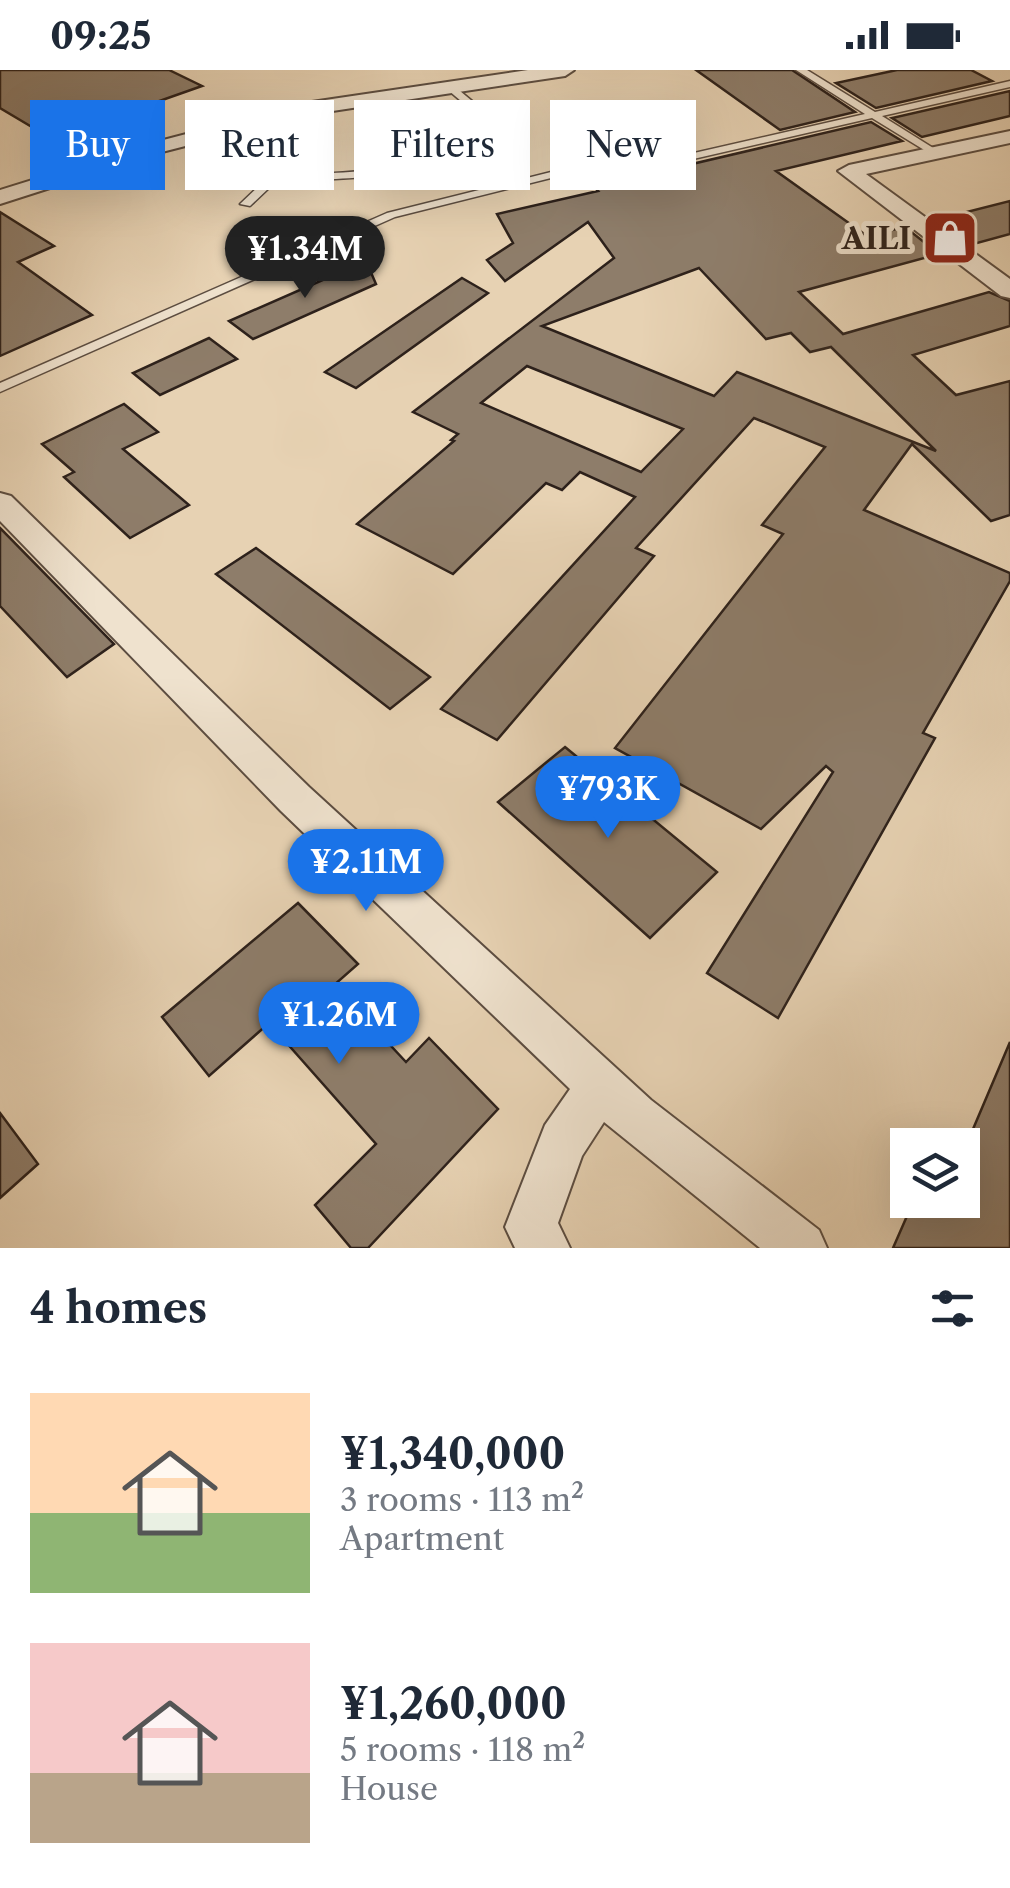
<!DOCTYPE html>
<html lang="en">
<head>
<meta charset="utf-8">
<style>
	:root { --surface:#fff; --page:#f2f2f3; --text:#1f2937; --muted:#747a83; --accent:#1a73e8 }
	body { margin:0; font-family:"Libre Caslon Text",serif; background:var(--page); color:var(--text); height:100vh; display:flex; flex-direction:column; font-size:38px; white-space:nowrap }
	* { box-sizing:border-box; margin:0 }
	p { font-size:32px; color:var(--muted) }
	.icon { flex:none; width:55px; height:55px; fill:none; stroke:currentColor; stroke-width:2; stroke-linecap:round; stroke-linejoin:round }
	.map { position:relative; height:1178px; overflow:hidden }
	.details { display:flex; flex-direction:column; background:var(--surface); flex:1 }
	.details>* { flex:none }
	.top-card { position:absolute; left:30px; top:30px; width:950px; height:90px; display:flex; gap:20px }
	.buttons { position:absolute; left:890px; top:1058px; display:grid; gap:20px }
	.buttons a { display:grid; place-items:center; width:90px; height:90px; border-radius:0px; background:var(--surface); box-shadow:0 10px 40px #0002; font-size:50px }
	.price { position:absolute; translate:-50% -85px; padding:0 22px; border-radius:35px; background:var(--accent); color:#fff; font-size:32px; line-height:65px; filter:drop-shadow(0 2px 5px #0008) }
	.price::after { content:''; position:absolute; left:50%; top:60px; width:30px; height:22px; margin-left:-15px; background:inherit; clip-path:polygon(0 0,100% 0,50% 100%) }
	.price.selected { background:#222; color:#fff }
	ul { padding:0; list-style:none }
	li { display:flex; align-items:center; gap:30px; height:250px; padding:0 30px }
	li span { display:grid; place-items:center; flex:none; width:280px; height:200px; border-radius:0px; color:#555 }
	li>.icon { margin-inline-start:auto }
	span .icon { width:120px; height:120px; fill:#fffc; stroke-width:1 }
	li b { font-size:42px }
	h2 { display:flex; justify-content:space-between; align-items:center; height:120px; padding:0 30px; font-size:42px }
	.chip { padding:0 35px; border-radius:0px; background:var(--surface); box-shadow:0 10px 40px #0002; font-size:35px; line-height:90px }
	.chip.selected { background:var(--accent); color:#fff }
	.status { display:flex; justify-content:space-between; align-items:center; height:70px; padding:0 50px; background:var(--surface); direction:ltr }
	.status svg { height:28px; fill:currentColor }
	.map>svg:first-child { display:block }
	.building { fill:#8e7d6a; stroke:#2d211b; stroke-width:2.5; fill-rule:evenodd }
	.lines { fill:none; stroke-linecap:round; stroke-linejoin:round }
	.lane-casing { stroke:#5c4d41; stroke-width:3 }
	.street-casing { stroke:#5c4d41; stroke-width:4 }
	.lane { fill:#efe2ce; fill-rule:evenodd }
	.street { fill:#efe2ce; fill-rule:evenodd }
	.labels { text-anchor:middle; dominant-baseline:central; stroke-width:10; stroke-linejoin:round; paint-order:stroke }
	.far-poi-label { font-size:30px; font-weight:bold; fill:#2d211b; stroke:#efe2ce; text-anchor:end }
</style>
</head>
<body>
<div class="status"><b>09:25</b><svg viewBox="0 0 49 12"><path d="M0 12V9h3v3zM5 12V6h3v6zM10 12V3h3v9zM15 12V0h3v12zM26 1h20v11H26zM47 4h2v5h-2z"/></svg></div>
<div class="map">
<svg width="1010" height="1178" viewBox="0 0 1010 1178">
	<rect width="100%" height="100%" fill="#e7d2b3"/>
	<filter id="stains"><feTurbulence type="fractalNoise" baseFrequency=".002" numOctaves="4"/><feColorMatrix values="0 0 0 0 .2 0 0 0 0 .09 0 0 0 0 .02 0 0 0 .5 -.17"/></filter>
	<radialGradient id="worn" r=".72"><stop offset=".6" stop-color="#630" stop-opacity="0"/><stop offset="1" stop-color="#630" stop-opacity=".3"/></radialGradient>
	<g class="building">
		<polygon points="0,0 169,0 202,16 52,69 0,38"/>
		<polygon points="696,0 792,0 855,42 780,60"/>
		<polygon points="897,0 971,0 992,11 876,38 836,13"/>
		<polygon points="1010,21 1010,46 922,67 892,48"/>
		<path d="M 871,52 L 902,71 L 776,101 L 867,166 L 905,157 L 939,184 L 799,222 L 843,264 L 989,222 L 1010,231 L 1010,256 L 913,285 L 956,325 L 1010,311 L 1010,445 L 991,451 L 912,374 L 864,440 L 1010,503 L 1010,511 L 923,663 L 935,668 L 778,948 L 707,903 L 833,702 L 826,696 L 761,759 L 615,678 L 783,464 L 762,455 L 825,377 L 754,348 L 636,478 L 654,486 L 497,670 L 441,639 L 635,427 L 580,402 L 562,420 L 546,413 L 453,504 L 357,454 L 454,371 L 451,370 L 458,364 L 413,342 L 614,188 L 588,152 L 505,211 L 487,190 L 513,173 L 497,144 L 598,121 L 594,117 ZM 699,198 L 766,269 L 791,263 L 810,282 L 831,277 L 936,381 L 737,302 L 714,326 L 542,256 ZM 527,296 L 683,359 L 641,402 L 481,333 Z"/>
		<polygon points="1010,131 1010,164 970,175 935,150"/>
		<polygon points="0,142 54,176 18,192 92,245 0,286"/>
		<polygon points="366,191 376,214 253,269 229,251"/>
		<polygon points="462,208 488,223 356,318 325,302"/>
		<polygon points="209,268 237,289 160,325 133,303"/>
		<polygon points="124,334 158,362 123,379 189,435 130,468 64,407 74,402 42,374"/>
		<polygon points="0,458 114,574 67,607 0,536"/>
		<polygon points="256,478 430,607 390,639 216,504"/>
		<polygon points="565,677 717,802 650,868 498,732"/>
		<polygon points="298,833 358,894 334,915 406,992 429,968 498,1039 368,1178 351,1178 315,1135 376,1074 269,953 209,1006 162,947"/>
		<polygon points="1010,972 1010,1178 893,1178 914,1130 962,1130 962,1085"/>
		<polygon points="0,1043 38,1094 0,1128"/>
	</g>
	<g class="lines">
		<g class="lane-casing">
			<g id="lane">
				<polygon points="796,0 807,0 875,42 1010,11 1010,17 882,46 938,81 938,85 934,86 872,48 602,110 575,102 395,147 0,322 0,313 387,143 571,97 579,79 629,71 629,75 587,83 581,97 602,104 865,44"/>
				<path d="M 448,16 L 454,16 L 484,41 C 479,50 476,61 469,69 C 430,115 338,105 283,113 L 269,118 L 250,136 L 240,134 L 261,114 L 277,108 C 330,98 428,111 463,63 C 467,56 470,48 474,42 L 448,20 Z"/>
			</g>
		</g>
		<g class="street-casing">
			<g id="street">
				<polygon points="528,0 574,0 565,6 306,45 162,82 0,134 0,120 148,74 305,33"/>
				<polygon points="1010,61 1010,73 866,104 1010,209 1010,228 1001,226 838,101 849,95"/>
				<polygon points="0,423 11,426 309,717 651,1030 819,1160 827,1178 760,1178 604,1052 582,1086 558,1153 570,1178 515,1178 505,1157 545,1055 570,1019 281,741 0,451"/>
			</g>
		</g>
		<use href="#lane" class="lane"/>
		<use href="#street" class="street"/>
	</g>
	<defs>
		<g id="shop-square" transform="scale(2.875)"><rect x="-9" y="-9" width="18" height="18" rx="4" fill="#8f2418" stroke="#efe2ce"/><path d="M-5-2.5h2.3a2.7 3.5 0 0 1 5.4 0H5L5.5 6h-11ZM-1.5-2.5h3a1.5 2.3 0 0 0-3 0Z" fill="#fff"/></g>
	</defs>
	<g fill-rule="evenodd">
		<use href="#shop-square" x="950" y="168"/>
	</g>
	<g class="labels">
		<g class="far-poi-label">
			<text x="911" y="168">AILI</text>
		</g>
	</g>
	<rect width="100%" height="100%" filter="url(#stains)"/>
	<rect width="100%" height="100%" fill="url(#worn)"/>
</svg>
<div class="buttons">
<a><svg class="icon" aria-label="layers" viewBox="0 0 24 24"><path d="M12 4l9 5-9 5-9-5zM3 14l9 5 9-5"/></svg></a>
</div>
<b class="price selected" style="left:305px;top:231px">¥1.34M</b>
<b class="price" style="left:608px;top:771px">¥793K</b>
<b class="price" style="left:366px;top:844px">¥2.11M</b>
<b class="price" style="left:339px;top:997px">¥1.26M</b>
<div class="top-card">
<a class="chip selected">Buy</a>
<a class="chip">Rent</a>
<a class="chip">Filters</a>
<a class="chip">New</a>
</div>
</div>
<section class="details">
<h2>4 homes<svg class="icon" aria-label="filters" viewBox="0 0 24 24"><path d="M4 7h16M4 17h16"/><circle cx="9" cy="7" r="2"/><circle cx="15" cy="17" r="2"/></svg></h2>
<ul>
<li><span style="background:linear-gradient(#ffd9b3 60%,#8fb573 0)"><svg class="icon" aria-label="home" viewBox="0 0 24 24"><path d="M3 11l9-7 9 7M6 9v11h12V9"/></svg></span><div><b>¥1,340,000</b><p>3 rooms · 113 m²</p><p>Apartment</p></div></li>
<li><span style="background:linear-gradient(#f6c9c9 65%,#b9a48a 0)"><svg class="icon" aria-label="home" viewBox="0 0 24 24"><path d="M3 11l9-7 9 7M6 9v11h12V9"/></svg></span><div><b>¥1,260,000</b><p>5 rooms · 118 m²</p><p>House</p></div></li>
</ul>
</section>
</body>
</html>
